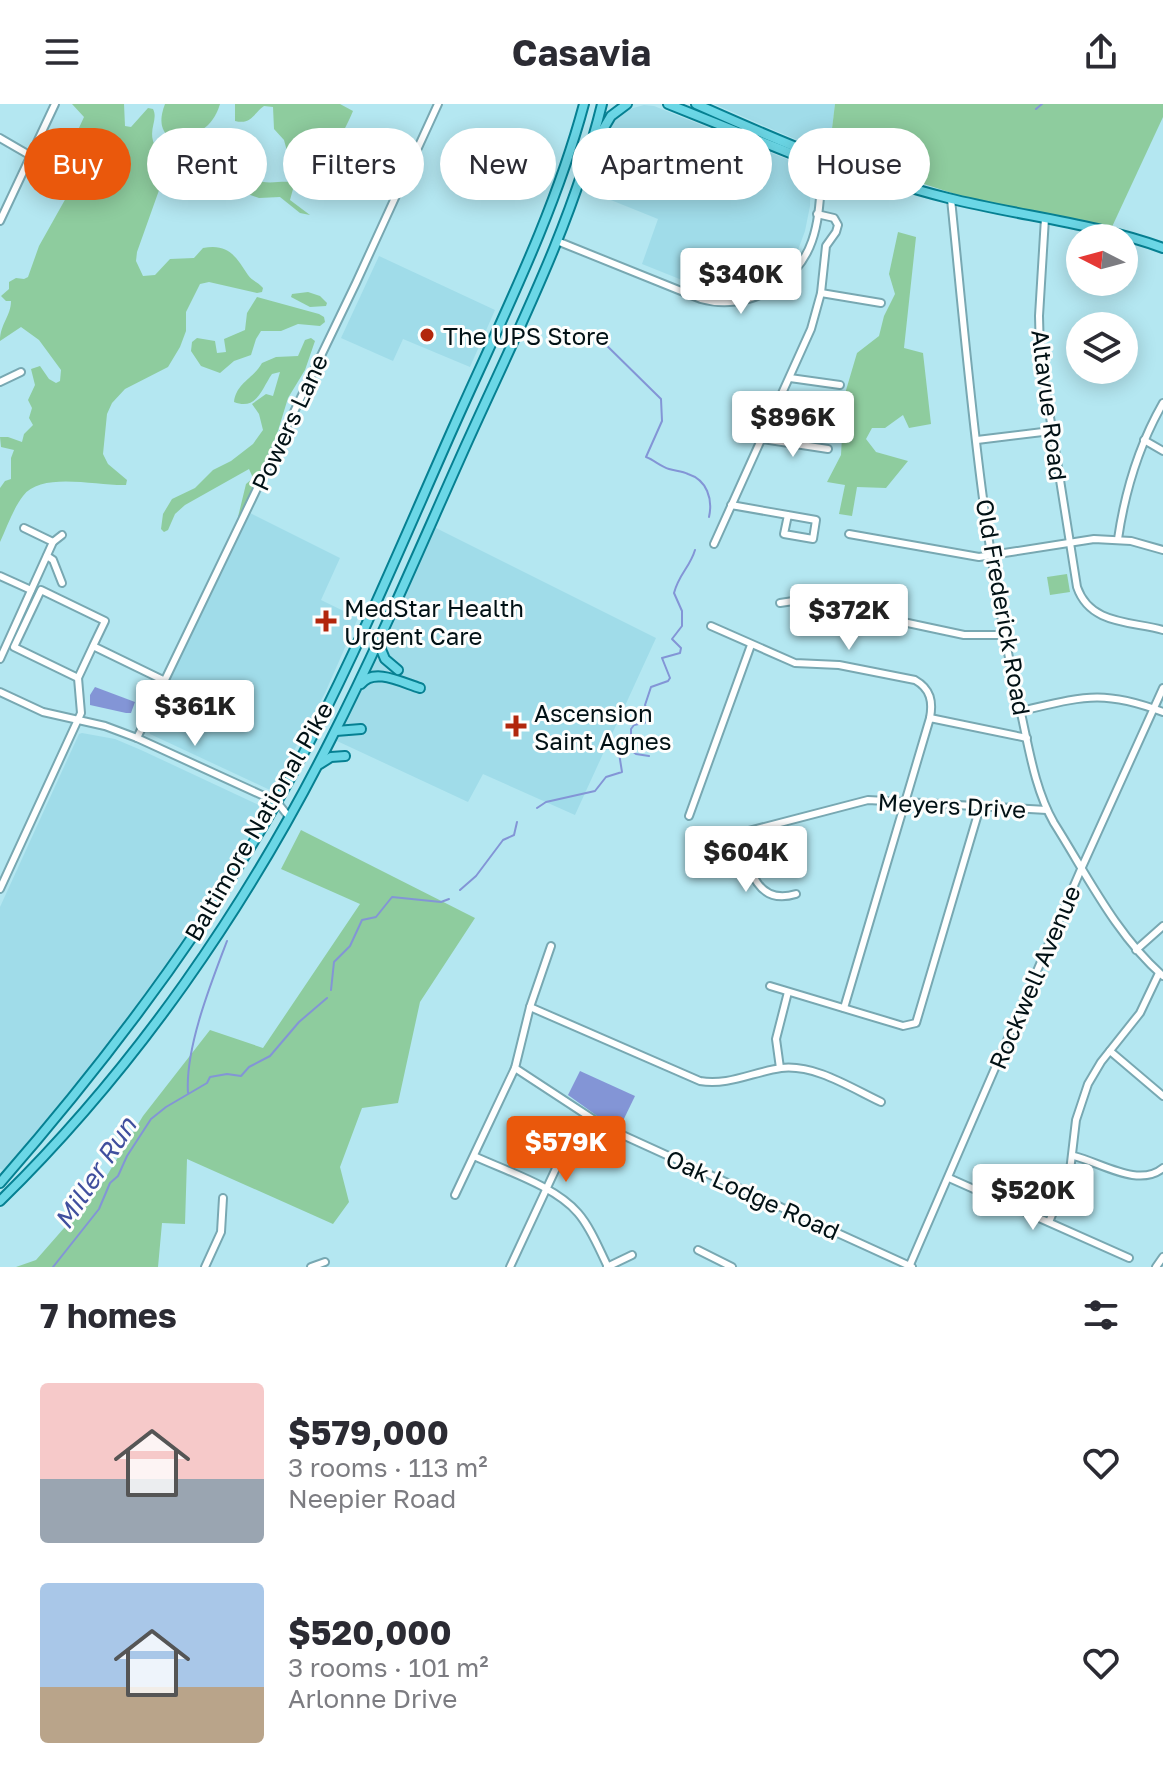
<!DOCTYPE html>
<html lang="en">
<head>
<meta charset="utf-8">
<style>
	:root { --surface:#fff; --page:#f2f2f3; --text:#2b2b33; --muted:#7c7c81; --accent:#ea580c }
	body { margin:0; font-family:"Golos Text",sans-serif; background:var(--page); color:var(--text); height:100vh; display:flex; flex-direction:column; font-size:30px; white-space:nowrap }
	* { box-sizing:border-box; margin:0 }
	p { font-size:26px; color:var(--muted) }
	.icon { flex:none; width:44px; height:44px; fill:none; stroke:currentColor; stroke-width:2; stroke-linecap:round; stroke-linejoin:round }
	.map { position:relative; height:1163px; overflow:hidden }
	.sheet { display:flex; flex-direction:column; background:var(--surface); flex:1 }
	.sheet>* { flex:none }
	.banner { position:absolute; left:24px; top:24px; width:1116px; height:72px; display:flex; gap:16px }
	.needle { width:52px; rotate:276deg }
	.controls { position:absolute; left:1066px; top:120px; display:grid; gap:16px }
	.controls a { display:grid; place-items:center; width:72px; height:72px; border-radius:50%; background:var(--surface); box-shadow:0 4px 20px #0003; font-size:40px }
	.price { position:absolute; translate:-50% -68px; padding:0 18px; border-radius:8px; background:#fff; color:#222; font-size:26px; line-height:52px; filter:drop-shadow(0 2px 4px #0008) }
	.price::after { content:''; position:absolute; left:50%; top:48px; width:24px; height:18px; margin-left:-12px; background:inherit; clip-path:polygon(0 0,100% 0,50% 100%) }
	.price.current { background:var(--accent); color:#fff }
	ul { padding:0; list-style:none }
	li { display:flex; align-items:center; gap:24px; height:200px; padding:0 40px }
	li span { display:grid; place-items:center; flex:none; width:224px; height:160px; border-radius:8px; color:#555 }
	li>.icon { margin-inline-start:auto }
	span .icon { width:96px; height:96px; fill:#fffc; stroke-width:1 }
	li b { font-size:34px }
	h2 { display:flex; justify-content:space-between; align-items:center; height:96px; padding:0 40px; font-size:34px }
	.pill { padding:0 28px; border-radius:36px; background:var(--surface); box-shadow:0 4px 20px #0003; font-size:28px; line-height:72px }
	.pill.current { background:var(--accent); color:#fff }
	header { display:flex; justify-content:space-between; align-items:center; height:104px; padding:0 40px; background:var(--surface); font-size:36px; font-weight:700 }
	.map>svg:first-child { display:block }
	.built { fill:#a0dce9 }
	.green { fill:#8ecc9e }
	.water { fill:#8395d6 }
	.lines { fill:none; stroke-linecap:round; stroke-linejoin:round }
	.stream { stroke:#8395d6; stroke-width:2 }
	.minor-casing { stroke:#78a8b2; stroke-width:10 }
	.major-casing { stroke:#068092; stroke-width:12 }
	.minor { stroke:#fff; stroke-width:6 }
	.major { stroke:#6bd7e6; stroke-width:8 }
	.poi-dot { fill:#b2260c; stroke:#fdfefd; stroke-width:3 }
	.labels { text-anchor:middle; dominant-baseline:central; stroke-width:6; stroke-linejoin:round; paint-order:stroke }
	.poi-label { font-size:24px; fill:#011115; stroke:#fdfefd; text-anchor:start }
	.street-label { font-size:24px; fill:#011115; stroke:#fdfefd }
	.water-label { font-size:26px; font-style:italic; fill:#404f9e; stroke:#fdfefd }
</style>
</head>
<body>
<header><svg class="icon" aria-label="menu" viewBox="0 0 24 24"><path d="M4 6h16M4 12h16M4 18h16"/></svg>Casavia<svg class="icon" aria-label="share" viewBox="0 0 24 24"><path d="M12 15V3M7 8l5-5 5 5M5 13v7h14v-7"/></svg></header>
<div class="map">
<svg width="1163" height="1163" viewBox="0 0 1163 1163">
	<rect width="100%" height="100%" fill="#b4e7f1"/>
	<g class="built">
		<polygon points="714,0 835,0 829,49 776,27"/>
		<polygon points="644,1 654,2 811,65 810,102 805,127 798,146 787,163 777,171 762,181 743,188 729,189 712,188 642,160 658,115 586,86 607,24 617,11 626,6"/>
		<polygon points="379,152 495,206 470,263 403,235 393,257 341,234"/>
		<polygon points="250,409 340,454 321,496 358,514 325,589 274,684 270,686 150,630 148,619"/>
		<polygon points="434,423 656,534 575,711 483,670 468,698 337,637"/>
		<polygon points="82,629 115,635 141,646 261,702 262,709 218,785 160,870 71,988 3,1066 0,1065 0,803 79,630"/>
	</g>
	<g class="green">
		<path d="M 72,0 L 124,0 L 125,22 L 131,23 L 148,4 L 153,5 C 159,17 146,26 156,44 L 185,43 L 206,46 L 243,68 L 254,62 L 251,73 C 264,82 276,77 290,78 L 293,85 L 290,96 L 310,111 L 300,109 L 280,93 L 259,94 L 239,87 L 209,65 L 168,61 L 137,148 L 136,157 L 143,172 L 155,171 L 170,155 L 194,154 L 203,144 C 229,139 236,153 248,171 C 252,177 258,178 263,184 L 262,188 L 257,189 L 209,178 L 200,180 L 186,208 L 186,227 L 180,243 L 168,263 L 125,285 L 112,299 L 107,310 L 103,350 L 108,360 L 127,376 L 126,381 C 97,382 41,367 23,392 C 13,405 7,423 0,438 L 0,384 L 5,377 L 11,375 L 11,354 L 14,346 L 1,343 L 0,333 L 8,333 L 22,338 L 24,330 L 33,321 L 29,314 L 32,304 L 28,296 L 35,281 L 31,265 L 40,262 L 49,275 L 56,279 L 60,277 L 61,266 L 39,236 L 21,223 L 0,237 C 0,220 11,212 11,197 L 6,197 L 1,192 L 9,185 L 9,178 L 16,174 L 24,175 L 28,173 L 39,142 L 71,85 L 68,77 L 76,47 L 78,26 L 84,13 Z"/>
		<path d="M 165,0 L 220,0 C 212,26 196,31 170,34 C 159,25 160,13 165,0 Z"/>
		<path d="M 235,0 L 340,0 L 353,7 C 344,28 318,84 290,58 L 284,36 L 274,25 L 273,3 L 264,2 C 253,10 251,21 235,17 Z"/>
		<polygon points="835,0 1163,0 1163,13 1111,125 970,95 829,49"/>
		<polygon points="898,128 916,133 904,244 923,249 931,320 909,324 903,311 885,324 872,324 866,335 876,348 908,357 886,384 857,383 852,412 839,410 845,381 827,378 841,351 844,293 857,249 879,232 884,212 895,190 889,170"/>
		<polygon points="308,188 320,192 327,199 326,202 310,203 291,193 292,190"/>
		<polygon points="257,193 319,210 324,213 325,218 320,222 298,220 281,227 261,227 256,235 251,251 234,257 220,269 201,262 191,247 192,238 197,234 215,237 217,249 226,248 224,235 245,226 247,209"/>
		<path d="M 311,234 L 315,237 L 305,266 L 288,294 L 277,330 L 244,406 L 238,413 L 246,380 L 253,374 L 249,365 L 185,401 L 175,410 L 168,426 L 164,428 L 161,425 L 163,410 L 172,395 L 195,384 L 213,366 L 231,357 L 253,340 L 263,326 L 259,310 L 252,300 L 266,290 L 273,292 L 280,268 L 272,270 C 262,284 257,307 234,298 C 236,279 254,274 262,259 L 276,253 L 298,252 L 305,236 Z"/>
		<polygon points="1067,470 1070,488 1050,491 1047,473"/>
		<polygon points="301,726 475,814 420,898 398,999 362,1004 340,1063 349,1098 333,1120 187,1055 185,1120 162,1119 158,1163 16,1163 36,1156 100,1083 143,1012 210,926 263,944 360,800 281,765"/>
	</g>
	<g class="water">
		<polygon points="95,583 135,598 131,609 126,609 90,601 90,591"/>
		<polygon points="580,967 635,992 620,1023 600,1014 568,991"/>
	</g>
	<g class="lines">
		<g class="stream">
			<polyline points="1036,5 1042,0"/>
			<path d="M 596,231 L 661,295 L 662,317 L 646,353 C 654,356 660,362 669,365 C 675,367 682,367 688,370 C 707,376 713,395 709,413"/>
			<polyline points="632,647 636,650 649,652"/>
			<path d="M 537,704 L 546,698 L 595,687 L 606,673 L 622,668 L 619,649 L 631,645 L 631,625 L 634,621 L 648,618 L 651,615 L 645,601 L 651,583 L 668,577 L 670,574 L 662,554 L 680,549 L 681,544 L 672,535 L 682,522 L 682,507 L 674,489 C 679,470 690,463 695,446"/>
			<polyline points="460,786 476,772 503,736 514,731 517,718"/>
			<polyline points="331,886 334,858 350,842 362,816 376,813 392,793 441,798 449,795"/>
			<path d="M 188,989 C 185,944 211,879 227,837"/>
			<polyline points="53,1163 99,1105 110,1079 118,1072 127,1052 151,1015 166,1003 207,979 210,973 227,970 241,972 249,963 270,952 299,918 327,894"/>
		</g>
		<g class="minor-casing">
			<g id="minor">
				<polyline points="0,34 31,52"/>
				<path d="M 951,95 C 968,262 981,432 1018,596 C 1028,637 1033,682 1054,719 C 1087,771 1116,831 1163,872"/>
				<path d="M 1045,114 L 1039,212 L 1040,250 L 1077,483 C 1090,521 1131,517 1163,526"/>
				<polyline points="0,117 55,0"/>
				<path d="M 557,137 L 701,195 C 746,208 797,181 812,137 C 821,112 820,81 823,56"/>
				<polyline points="821,189 881,199"/>
				<polyline points="790,274 840,281"/>
				<polyline points="0,278 21,268"/>
				<polyline points="762,335 828,345"/>
				<polyline points="977,336 1051,327"/>
				<polyline points="1144,336 1163,347"/>
				<polyline points="731,401 816,416 813,435 784,430 788,411"/>
				<polyline points="24,424 53,438"/>
				<polyline points="849,430 979,453 1094,435 1131,437 1163,446"/>
				<path d="M 1118,435 C 1125,387 1139,341 1163,299"/>
				<polyline points="714,440 811,225 821,189 826,142 836,128 838,121 834,114 817,110"/>
				<polyline points="47,452 53,456 62,479"/>
				<polyline points="0,472 31,486"/>
				<polyline points="780,499 800,496 964,531 1005,531"/>
				<path d="M 711,522 L 795,559 L 839,561 L 915,576 C 931,585 933,598 930,614"/>
				<polyline points="93,542 105,517 41,486 14,543 78,574 93,542 165,577"/>
				<polyline points="0,555 53,438 62,431"/>
				<polyline points="0,588 43,608 105,622 137,634 277,698 289,713"/>
				<path d="M 1021,607 C 1082,593 1102,585 1163,608"/>
				<polyline points="137,634 356,179 438,0"/>
				<polyline points="689,712 751,541"/>
				<path d="M 741,730 C 748,759 754,803 796,790"/>
				<polyline points="718,735 868,696 1047,706"/>
				<polyline points="0,785 81,609 78,574"/>
				<polyline points="1136,846 1163,822"/>
				<polyline points="770,882 903,922 916,919 980,703"/>
				<path d="M 530,903 L 700,977 C 728,982 753,968 781,964 C 815,960 851,984 881,998"/>
				<polyline points="844,904 930,614 1027,634"/>
				<polyline points="1110,947 1163,992"/>
				<polyline points="515,964 605,1023 912,1163"/>
				<polyline points="780,964 776,935 788,888"/>
				<path d="M 474,1052 C 506,1067 555,1082 578,1109 C 591,1124 599,1145 608,1163"/>
				<path d="M 1074,1052 C 1102,1059 1139,1084 1163,1064"/>
				<polyline points="949,1074 1129,1154"/>
				<polyline points="455,1091 515,964 530,903 551,842"/>
				<polyline points="1049,1118 1070,1067 1076,1016 1088,980 1101,958 1140,909 1159,869"/>
				<polyline points="698,1146 732,1163"/>
				<polyline points="205,1163 221,1128 223,1094"/>
				<polyline points="311,1163 325,1158"/>
				<polyline points="510,1163 558,1060"/>
				<polyline points="607,1163 632,1151"/>
				<polyline points="909,1163 1082,763 1163,584"/>
				<polyline points="1156,1163 1163,1153"/>
			</g>
		</g>
		<g class="major-casing">
			<g id="major">
				<polyline points="668,0 795,51 814,54"/>
				<path d="M 696,0 C 779,37 860,72 948,94 C 1020,112 1094,119 1163,144"/>
				<polyline points="595,39 611,12 627,0"/>
				<polyline points="584,66 592,60 607,57"/>
				<polyline points="378,538 385,555 398,566"/>
				<path d="M 361,580 C 374,563 403,579 420,584"/>
				<polyline points="336,627 361,625"/>
				<polyline points="320,660 331,653 345,652"/>
				<path d="M 0,1079 C 104,960 199,835 277,698 C 345,578 398,448 454,322 C 501,216 554,112 584,0"/>
				<path d="M 0,1097 C 135,965 246,804 331,635 C 380,539 422,439 466,341 C 516,230 573,119 602,0"/>
			</g>
		</g>
		<use href="#minor" class="minor"/>
		<use href="#major" class="major"/>
	</g>
	<g class="poi-dot">
		<circle cx="427" cy="231" r="8"/>
		<path d="M322 505h8v8h8v8h-8v8h-8v-8h-8v-8h8z"/>
		<path d="M512 610h8v8h8v8h-8v8h-8v-8h-8v-8h8z"/>
	</g>
	<g class="labels">
		<g class="poi-label">
			<text x="443" y="231">The UPS Store</text>
			<text x="344" y="503">MedStar Health<tspan x="344" dy="28">Urgent Care</tspan></text>
			<text x="534" y="608">Ascension<tspan x="534" dy="28">Saint Agnes</tspan></text>
		</g>
		<g class="street-label">
			<text transform="translate(1050 301) rotate(83)">Altavue Road</text>
			<text transform="translate(289 318) rotate(-65)">Powers Lane</text>
			<text transform="translate(1004 503) rotate(80)">Old Frederick Road</text>
			<text transform="translate(952 701) rotate(3)">Meyers Drive</text>
			<text transform="translate(258 717) rotate(-60)">Baltimore National Pike</text>
			<text transform="translate(1034 873) rotate(-67)">Rockwell Avenue</text>
			<text transform="translate(753 1090) rotate(24)">Oak Lodge Road</text>
		</g>
		<g class="water-label">
			<text transform="translate(95 1069) rotate(-57)">Miller Run</text>
		</g>
	</g>
</svg>
<div class="controls">
<a><svg class="needle" viewBox="-14 -14 28 28"><path d="M0-13l5 13h-10z" fill="#e53935"/><path d="M0 13l5-13h-10z" fill="#7c7c81"/></svg></a>
<a><svg class="icon" aria-label="layers" viewBox="0 0 24 24"><path d="M12 4l9 5-9 5-9-5zM3 14l9 5 9-5"/></svg></a>
</div>
<b class="price" style="left:741px;top:212px">$340K</b>
<b class="price" style="left:793px;top:355px">$896K</b>
<b class="price" style="left:849px;top:548px">$372K</b>
<b class="price" style="left:195px;top:644px">$361K</b>
<b class="price" style="left:746px;top:790px">$604K</b>
<b class="price current" style="left:566px;top:1080px">$579K</b>
<b class="price" style="left:1033px;top:1128px">$520K</b>
<div class="banner">
<a class="pill current">Buy</a>
<a class="pill">Rent</a>
<a class="pill">Filters</a>
<a class="pill">New</a>
<a class="pill">Apartment</a>
<a class="pill">House</a>
</div>
</div>
<section class="sheet">
<h2>7 homes<svg class="icon" aria-label="filters" viewBox="0 0 24 24"><path d="M4 7h16M4 17h16"/><circle cx="9" cy="7" r="2"/><circle cx="15" cy="17" r="2"/></svg></h2>
<ul>
<li><span style="background:linear-gradient(#f6c9c9 60%,#9aa5b1 0)"><svg class="icon" aria-label="home" viewBox="0 0 24 24"><path d="M3 11l9-7 9 7M6 9v11h12V9"/></svg></span><div><b>$579,000</b><p>3 rooms · 113 m²</p><p>Neepier Road</p></div><svg class="icon" aria-label="heart" viewBox="0 0 24 24"><path d="M12 20l-8-8c-3-5 5-10 8-4 3-6 11-1 8 4z"/></svg></li>
<li><span style="background:linear-gradient(#a9c7e8 65%,#b9a48a 0)"><svg class="icon" aria-label="home" viewBox="0 0 24 24"><path d="M3 11l9-7 9 7M6 9v11h12V9"/></svg></span><div><b>$520,000</b><p>3 rooms · 101 m²</p><p>Arlonne Drive</p></div><svg class="icon" aria-label="heart" viewBox="0 0 24 24"><path d="M12 20l-8-8c-3-5 5-10 8-4 3-6 11-1 8 4z"/></svg></li>
</ul>
</section>
</body>
</html>
